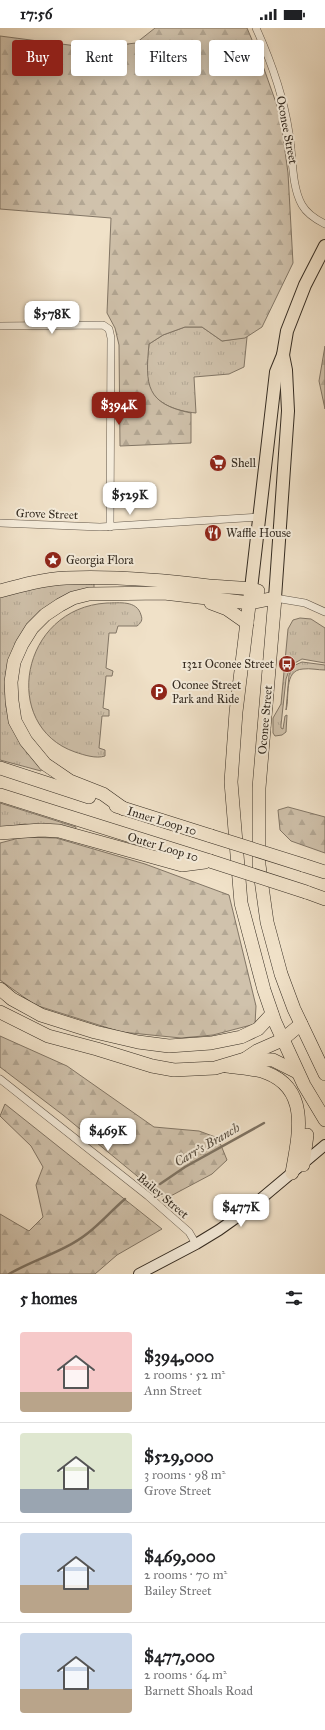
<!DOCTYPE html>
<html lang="en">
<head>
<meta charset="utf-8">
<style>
	:root { --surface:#fff; --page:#f2f2f2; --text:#202124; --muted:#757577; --line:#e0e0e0; --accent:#8f2418 }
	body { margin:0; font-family:"IM FELL Great Primer",serif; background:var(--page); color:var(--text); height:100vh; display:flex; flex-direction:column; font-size:15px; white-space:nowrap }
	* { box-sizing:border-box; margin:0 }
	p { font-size:13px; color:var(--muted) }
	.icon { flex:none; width:22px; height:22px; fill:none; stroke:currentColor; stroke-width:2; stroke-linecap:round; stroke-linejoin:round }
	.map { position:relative; height:1246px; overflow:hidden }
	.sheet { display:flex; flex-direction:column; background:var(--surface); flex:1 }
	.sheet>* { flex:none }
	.top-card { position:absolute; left:12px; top:12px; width:301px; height:36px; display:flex; gap:8px }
	.price { position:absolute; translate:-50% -34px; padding:0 9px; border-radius:8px; background:#fff; color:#222; font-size:13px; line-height:26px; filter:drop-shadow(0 1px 2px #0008) }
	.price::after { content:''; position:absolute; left:50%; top:24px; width:12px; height:9px; margin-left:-6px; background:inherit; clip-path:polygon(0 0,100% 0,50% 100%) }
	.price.current { background:var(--accent); color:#fff }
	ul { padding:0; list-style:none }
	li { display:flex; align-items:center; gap:12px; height:100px; padding:0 20px }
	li+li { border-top:1px solid var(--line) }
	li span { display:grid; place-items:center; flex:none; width:112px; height:80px; border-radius:4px; color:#555 }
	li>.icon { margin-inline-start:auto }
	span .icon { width:48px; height:48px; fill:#fffc; stroke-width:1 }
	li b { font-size:17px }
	h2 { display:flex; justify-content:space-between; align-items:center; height:48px; padding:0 20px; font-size:17px }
	.tag { padding:0 14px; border-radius:4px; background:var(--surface); box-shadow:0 2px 10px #0003; font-size:14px; line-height:36px }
	.tag.current { background:var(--accent); color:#fff }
	.status { display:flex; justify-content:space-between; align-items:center; height:28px; padding:0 20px; background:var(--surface); direction:ltr }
	.status svg { height:11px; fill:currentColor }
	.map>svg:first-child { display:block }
	.grass { fill:url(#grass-tufts); stroke:#827666 }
	.forest { fill:url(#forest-firs); stroke:#827666 }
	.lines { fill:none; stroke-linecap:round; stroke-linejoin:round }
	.stream { stroke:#7e7363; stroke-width:2.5 }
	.street-casing { stroke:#63584b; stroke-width:8 }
	.secondary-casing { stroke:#342b21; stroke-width:12 }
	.primary-casing { stroke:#342b21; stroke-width:14 }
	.highway-casing { stroke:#342b21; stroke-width:14 }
	.street { stroke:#f5ecdb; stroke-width:7 }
	.secondary { stroke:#f5ecdb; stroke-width:10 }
	.primary { stroke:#f0e1c8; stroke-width:12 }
	.highway { stroke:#f0e1c8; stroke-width:13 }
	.highway-bridge-casing { stroke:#342b21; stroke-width:14; stroke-linecap:butt }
	.highway-bridge { stroke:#f0e1c8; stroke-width:13 }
	.labels { text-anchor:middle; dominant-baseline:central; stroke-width:4; stroke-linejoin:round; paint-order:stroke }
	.street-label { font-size:12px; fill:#342b21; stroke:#f5ecdb }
	.poi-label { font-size:12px; fill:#342b21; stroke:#f5ecdb; text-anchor:start }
	.water-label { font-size:13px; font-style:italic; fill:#594f42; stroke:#f5ecdb }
</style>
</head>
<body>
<div class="status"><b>17:56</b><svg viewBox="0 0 49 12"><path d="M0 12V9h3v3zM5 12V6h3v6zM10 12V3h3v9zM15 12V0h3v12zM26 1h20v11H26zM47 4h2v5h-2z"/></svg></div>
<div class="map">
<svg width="325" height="1246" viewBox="0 0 325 1246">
	<defs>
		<pattern id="grass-tufts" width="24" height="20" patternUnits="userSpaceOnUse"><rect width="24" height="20" fill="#d0c2ac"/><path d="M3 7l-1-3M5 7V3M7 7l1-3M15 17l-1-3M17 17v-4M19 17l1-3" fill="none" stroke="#b3a794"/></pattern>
		<pattern id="forest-firs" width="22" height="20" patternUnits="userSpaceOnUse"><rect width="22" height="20" fill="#d0c2ac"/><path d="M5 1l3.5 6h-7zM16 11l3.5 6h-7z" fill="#b3a794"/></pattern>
	</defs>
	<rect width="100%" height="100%" fill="#f0e1c8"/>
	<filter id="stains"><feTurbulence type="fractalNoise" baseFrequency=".005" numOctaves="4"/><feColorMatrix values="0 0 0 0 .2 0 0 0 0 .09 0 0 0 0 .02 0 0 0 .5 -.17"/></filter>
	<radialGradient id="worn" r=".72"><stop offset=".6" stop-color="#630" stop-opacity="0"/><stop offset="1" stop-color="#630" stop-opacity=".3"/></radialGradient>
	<g class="grass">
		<path d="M 185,299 L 202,299 L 222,313 L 247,309 L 244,339 L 229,346 L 194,349 L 196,385 C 176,383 151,375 148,353 C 146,341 148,327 149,316 L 163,307 Z"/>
		<polygon points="94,553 94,560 61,570 9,639 6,679 16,707 42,740 41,743 0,732 0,566 36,558"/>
		<path d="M 107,575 C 119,575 137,572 141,587 C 143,592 141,595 137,598 L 118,598 L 116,605 L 109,605 L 106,640 L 113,643 L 112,648 L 106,648 L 103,680 L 109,682 L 109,688 L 102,688 L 99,720 L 105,722 L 105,728 C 96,731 84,727 75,724 C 0,698 20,580 107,575 Z"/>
		<polygon points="300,590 311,591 325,600 325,635 302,631 291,637 286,651 281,697 281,700 283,701 285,688 287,687 286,704 282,707 275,708 273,705 273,690 281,676 288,601 293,592"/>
		<path d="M 302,634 L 325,637 L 325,642 C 318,642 310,640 303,641 C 283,642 290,670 286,682 L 289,647 L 293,638 Z"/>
		<polygon points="0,775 76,799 75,804 69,801 25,796 0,800"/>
	</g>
	<g class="forest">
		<path d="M 155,0 L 247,0 L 263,38 L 280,86 L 288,145 L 293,235 L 262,299 L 245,310 L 222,313 L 202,299 L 185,299 L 163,307 L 149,316 C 145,357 146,376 191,385 L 191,415 L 120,418 L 119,317 L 115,300 L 107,285 L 111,190 L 0,181 L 0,8 L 92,20 L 136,15 Z"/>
		<polygon points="325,318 325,381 319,353"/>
		<polygon points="288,779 325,789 325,825 291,813 280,802 278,782"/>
		<polygon points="23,809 56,810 145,836 229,867 256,978 255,996 213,1007 181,1010 121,1004 35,977 0,952 0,815"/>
		<polygon points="0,1008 67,1038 154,1099 199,1103 218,1110 227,1132 212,1146 165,1171 63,1087 0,1039"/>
		<polygon points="5,1076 162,1201 117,1227 95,1246 0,1246 0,1186 29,1203 43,1189 36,1157 43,1139 31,1118 0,1088"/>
	</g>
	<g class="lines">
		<g class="stream">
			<polyline points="160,1156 185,1139 264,1095"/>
			<path d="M 9,1246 C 35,1231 64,1224 88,1205 C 101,1195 112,1182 125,1171"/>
		</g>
		<g class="street-casing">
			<g id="street">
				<path d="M 256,0 C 270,31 284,71 289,105 C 293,126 291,158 302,177 C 307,186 317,192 325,196"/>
				<polyline points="0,298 103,297 109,301 111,310 110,499"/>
				<polyline points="0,495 100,499 260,489"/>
				<polyline points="275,570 305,575 325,584"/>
				<polyline points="0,1051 148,1168 189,1204 196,1216"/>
			</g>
		</g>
		<g class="secondary-casing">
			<polyline id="secondary" points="139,1246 196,1216 219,1202 250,1180 325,1117"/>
		</g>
		<g class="primary-casing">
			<g id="primary">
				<polyline points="251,561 276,344 283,327 287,303 305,257 325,218"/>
				<polyline points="275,570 288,383 286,342 283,327"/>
			</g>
		</g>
		<g class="highway-casing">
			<g id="highway">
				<polyline points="251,561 236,684 231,754 241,875 264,962 275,994 304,1057 325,1092"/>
				<path d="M 0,563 C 22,557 44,551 66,550 C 114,548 162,552 209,558 C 225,560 243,558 258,563"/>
				<polyline points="275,570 259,760 259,837 267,894 281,946 294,981 325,1046"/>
				<polyline points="211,575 227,581 247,595"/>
				<polyline points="0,740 89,769"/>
				<polyline points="0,767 210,833"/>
				<polyline points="116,778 211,808"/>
				<polyline points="124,781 103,766 70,753 45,736 26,713 15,693 12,673 11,654 14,634 22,616 32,600 45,587 60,577 73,570 89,566 164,565 250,575 275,570"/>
				<polyline points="0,805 41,802 59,803 182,837 205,834"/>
				<polyline points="303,837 325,844"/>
				<polyline points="306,864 325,871"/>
				<polyline points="0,961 12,971 41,987 95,1004 138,1014 169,1018 211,1015 241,1009 258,1001 272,986"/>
				<polyline points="0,984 48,1008 97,1021 152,1038 174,1042 215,1040 245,1031 257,1023 282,1012 301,996"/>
				<polyline points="245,1031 273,1032 297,1044"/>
				<path d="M 227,1038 C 240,1040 255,1040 267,1045 C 311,1062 298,1110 292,1145"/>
				<polyline points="303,1137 307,1107"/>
			</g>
		</g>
		<use href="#street" class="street"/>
		<use href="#secondary" class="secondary"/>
		<use href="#primary" class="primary"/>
		<use href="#highway" class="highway"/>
		<g class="highway-bridge-casing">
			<g id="highway-bridge">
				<polyline points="211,808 303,837"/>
				<polyline points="210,833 306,864"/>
			</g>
		</g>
		<use href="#highway-bridge" class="highway-bridge"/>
	</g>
	<defs>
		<g id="supermarket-disc" transform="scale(0.9)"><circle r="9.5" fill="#8f2418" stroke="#f5ecdb"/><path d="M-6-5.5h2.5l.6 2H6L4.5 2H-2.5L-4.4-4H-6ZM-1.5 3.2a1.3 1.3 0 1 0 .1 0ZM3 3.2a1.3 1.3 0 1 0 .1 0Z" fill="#fff"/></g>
		<g id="restaurant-disc" transform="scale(0.9)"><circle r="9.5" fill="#8f2418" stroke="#f5ecdb"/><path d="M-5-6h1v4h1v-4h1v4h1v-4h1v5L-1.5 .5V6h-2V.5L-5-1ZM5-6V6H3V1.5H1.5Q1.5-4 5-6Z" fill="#fff"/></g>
		<g id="sight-disc" transform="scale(0.9)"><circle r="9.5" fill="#8f2418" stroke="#f5ecdb"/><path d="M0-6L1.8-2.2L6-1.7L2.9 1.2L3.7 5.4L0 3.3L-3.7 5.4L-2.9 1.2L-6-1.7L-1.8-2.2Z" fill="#fff"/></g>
		<g id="bus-disc" transform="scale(0.9)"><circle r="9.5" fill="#8f2418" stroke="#f5ecdb"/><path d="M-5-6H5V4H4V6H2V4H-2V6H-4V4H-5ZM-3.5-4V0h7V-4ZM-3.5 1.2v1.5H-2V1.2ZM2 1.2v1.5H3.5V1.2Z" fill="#fff"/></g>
		<g id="parking-disc" transform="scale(0.9)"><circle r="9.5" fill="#8f2418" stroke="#f5ecdb"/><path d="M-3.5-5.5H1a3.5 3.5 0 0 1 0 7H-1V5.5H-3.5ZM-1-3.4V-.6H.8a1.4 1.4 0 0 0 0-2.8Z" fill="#fff"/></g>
	</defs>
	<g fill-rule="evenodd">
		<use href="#supermarket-disc" x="218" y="435"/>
		<use href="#restaurant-disc" x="213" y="505"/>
		<use href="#sight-disc" x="53" y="532"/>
		<use href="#bus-disc" x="287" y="636"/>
		<use href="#parking-disc" x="159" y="664"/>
	</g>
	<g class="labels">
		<g class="street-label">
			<text transform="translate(287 102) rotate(79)">Oconee Street</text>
			<text transform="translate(47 486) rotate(2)">Grove Street</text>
			<text transform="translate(265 692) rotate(-85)">Oconee Street</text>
			<text transform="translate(162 793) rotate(17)">Inner Loop 10</text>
			<text transform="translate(163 819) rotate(17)">Outer Loop 10</text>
			<text transform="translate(163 1168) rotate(40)">Bailey Street</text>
		</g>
		<g class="poi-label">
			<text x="231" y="435">Shell</text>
			<text x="226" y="505">Waffle House</text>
			<text x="66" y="532">Georgia Flora</text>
			<text x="274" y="636" text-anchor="end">1321 Oconee Street</text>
			<text x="172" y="657">Oconee Street<tspan x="172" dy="14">Park and Ride</tspan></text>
		</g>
		<g class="water-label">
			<text transform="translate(207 1117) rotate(-30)">Carr's Branch</text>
		</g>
	</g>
	<rect width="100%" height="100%" filter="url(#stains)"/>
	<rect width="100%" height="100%" fill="url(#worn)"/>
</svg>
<b class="price" style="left:52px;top:307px">$578K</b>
<b class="price current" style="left:119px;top:398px">$394K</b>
<b class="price" style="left:130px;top:488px">$529K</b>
<b class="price" style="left:108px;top:1124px">$469K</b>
<b class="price" style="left:241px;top:1200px">$477K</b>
<div class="top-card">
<a class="tag current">Buy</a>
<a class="tag">Rent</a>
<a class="tag">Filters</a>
<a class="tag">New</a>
</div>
</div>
<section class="sheet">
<h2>5 homes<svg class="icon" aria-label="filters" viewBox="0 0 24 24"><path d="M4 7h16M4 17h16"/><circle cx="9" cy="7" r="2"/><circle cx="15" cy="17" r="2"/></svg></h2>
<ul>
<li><span style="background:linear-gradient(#f6c9c9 75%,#b9a48a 0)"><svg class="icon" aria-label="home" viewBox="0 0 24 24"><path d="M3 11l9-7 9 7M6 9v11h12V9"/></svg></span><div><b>$394,000</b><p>2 rooms · 52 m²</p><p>Ann Street</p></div></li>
<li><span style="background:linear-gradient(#dfe7d0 70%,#9aa5b1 0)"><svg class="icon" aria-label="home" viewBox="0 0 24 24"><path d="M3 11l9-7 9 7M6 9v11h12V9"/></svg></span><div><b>$529,000</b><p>3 rooms · 98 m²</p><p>Grove Street</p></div></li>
<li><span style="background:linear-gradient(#c9d6e8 65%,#b9a48a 0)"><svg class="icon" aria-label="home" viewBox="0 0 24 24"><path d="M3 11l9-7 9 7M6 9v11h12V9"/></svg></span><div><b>$469,000</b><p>2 rooms · 70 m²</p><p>Bailey Street</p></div></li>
<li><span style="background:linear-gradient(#c9d6e8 70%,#b9a48a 0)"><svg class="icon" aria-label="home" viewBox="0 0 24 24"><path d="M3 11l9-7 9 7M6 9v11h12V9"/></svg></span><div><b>$477,000</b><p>2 rooms · 64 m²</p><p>Barnett Shoals Road</p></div></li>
</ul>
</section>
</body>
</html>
